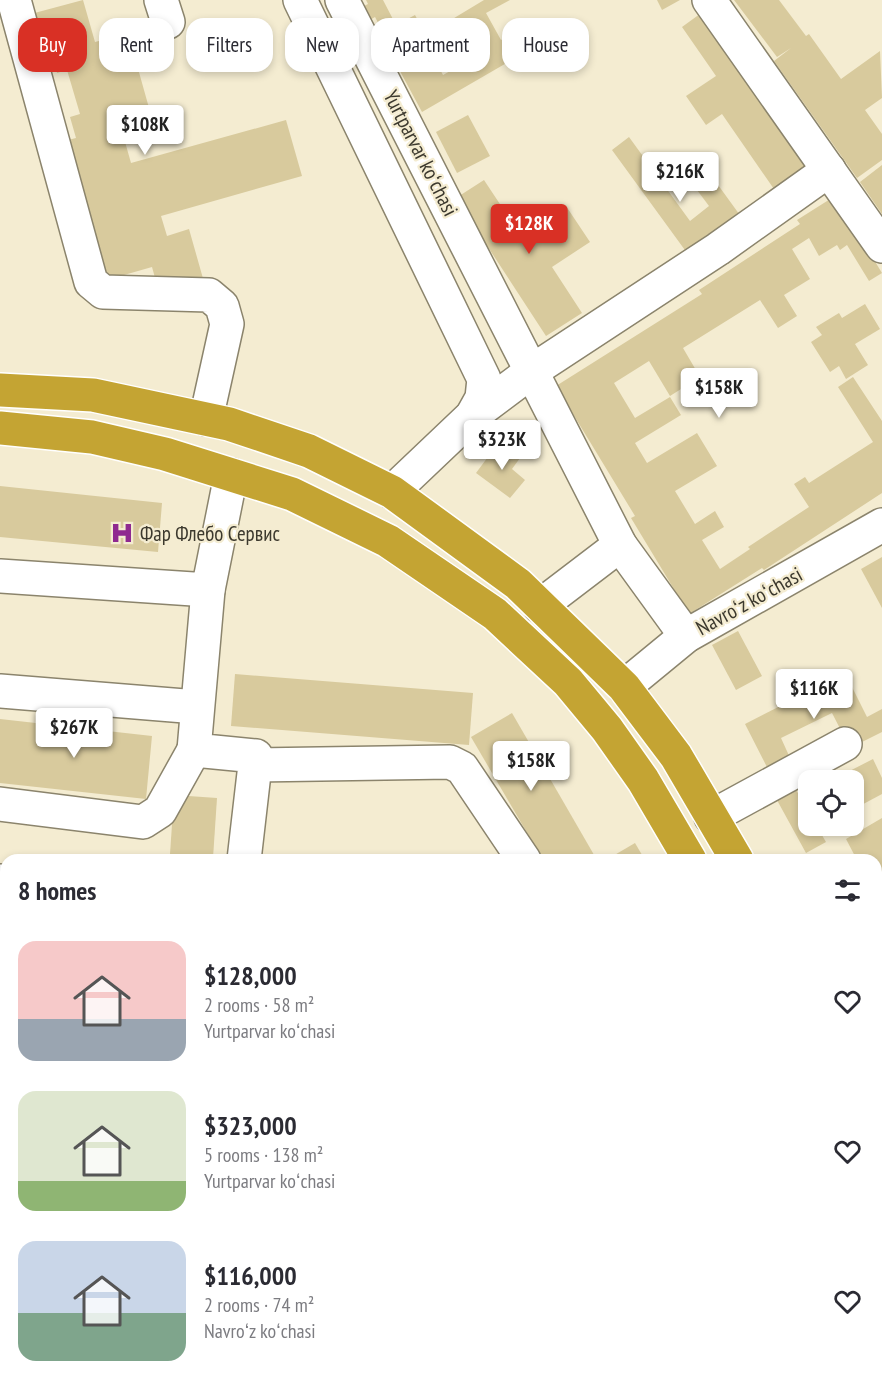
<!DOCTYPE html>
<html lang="en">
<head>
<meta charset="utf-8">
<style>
	:root { --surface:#fff; --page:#f7f7f7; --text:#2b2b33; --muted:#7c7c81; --accent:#d93025 }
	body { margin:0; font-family:"PT Sans Narrow",sans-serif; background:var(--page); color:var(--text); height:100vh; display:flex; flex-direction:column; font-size:22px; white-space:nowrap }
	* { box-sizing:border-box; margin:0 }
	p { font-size:20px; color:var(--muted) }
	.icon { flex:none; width:33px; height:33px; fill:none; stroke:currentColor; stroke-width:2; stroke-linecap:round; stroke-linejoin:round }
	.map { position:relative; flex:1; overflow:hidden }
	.drawer { position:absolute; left:0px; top:854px; width:882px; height:536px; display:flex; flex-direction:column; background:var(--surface); border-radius:18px 18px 0 0; box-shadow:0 3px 9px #0003 }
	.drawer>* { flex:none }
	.banner { position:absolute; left:18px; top:18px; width:846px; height:54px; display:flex; gap:12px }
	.tools { position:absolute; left:798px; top:770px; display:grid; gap:12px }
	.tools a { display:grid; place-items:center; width:66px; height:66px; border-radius:12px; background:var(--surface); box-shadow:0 3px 9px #0003; font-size:30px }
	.price { position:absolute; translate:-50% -51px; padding:0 14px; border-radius:6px; background:#fff; color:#222; font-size:20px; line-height:39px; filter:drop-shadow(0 2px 3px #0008) }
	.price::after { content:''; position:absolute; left:50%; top:36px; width:18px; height:14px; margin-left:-9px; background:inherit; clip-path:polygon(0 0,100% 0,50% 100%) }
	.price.selected { background:var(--accent); color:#fff }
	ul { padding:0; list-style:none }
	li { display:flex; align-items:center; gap:18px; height:150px; padding:0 18px }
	li span { display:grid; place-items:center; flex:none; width:168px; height:120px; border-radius:18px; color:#555 }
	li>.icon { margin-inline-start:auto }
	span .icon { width:72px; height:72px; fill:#fffc; stroke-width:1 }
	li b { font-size:26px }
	h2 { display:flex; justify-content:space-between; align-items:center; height:72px; padding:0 18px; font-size:26px }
	.chip { padding:0 21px; border-radius:18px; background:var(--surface); box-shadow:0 3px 9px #0003; font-size:21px; line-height:54px }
	.chip.selected { background:var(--accent); color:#fff }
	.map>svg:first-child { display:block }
	.building { fill:#d8ca9d; fill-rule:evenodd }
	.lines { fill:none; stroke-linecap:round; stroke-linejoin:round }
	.minor-casing { stroke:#8b846c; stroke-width:36 }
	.highway-casing { stroke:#fff; stroke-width:36 }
	.minor { stroke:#fff; stroke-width:33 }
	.highway { stroke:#c4a433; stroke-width:33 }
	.labels { text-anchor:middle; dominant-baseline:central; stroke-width:4.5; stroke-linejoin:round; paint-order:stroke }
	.street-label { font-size:21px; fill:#3c392e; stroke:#f4ecd1 }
	.poi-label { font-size:21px; fill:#3c392e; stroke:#f4ecd1; text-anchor:start }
</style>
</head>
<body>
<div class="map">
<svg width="882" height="1388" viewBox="0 0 882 1388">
	<rect width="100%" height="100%" fill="#f4ecd1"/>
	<g class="building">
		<polygon points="83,0 95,42 128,33 151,115 120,124 131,163 286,120 302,176 161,216 167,236 189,229 204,282 186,287 184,277 157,285 152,267 103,281 64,141 76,138 70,117 80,114 67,70 57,73 51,50 38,54 27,15"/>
		<path d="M 366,0 L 383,0 L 396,25 L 415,15 L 426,35 L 484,0 L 510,0 L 486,13 L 501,40 L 518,30 L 529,50 L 422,112 L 380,34 L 383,32 L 375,17 L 363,24 L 356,10 L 368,4 ZM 457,37 L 470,60 L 443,75 L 431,52 Z"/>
		<polygon points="657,0 680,0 662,10"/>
		<polygon points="734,0 779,0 806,36 809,34 841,79 880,51 882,98 865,110 882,134 882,160 857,178 774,61 791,48 777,57"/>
		<polygon points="704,11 811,167 776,192 722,114 706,125 686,96 716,76 682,27"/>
		<polygon points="468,115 490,156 457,173 436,132"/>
		<polygon points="629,137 690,221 709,206 697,190 713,178 742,218 690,257 612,150"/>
		<polygon points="882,165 882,214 860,182"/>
		<polygon points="484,180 521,236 566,206 590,242 552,267 582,313 546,336 456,198"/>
		<polygon points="835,196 882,273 869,281 847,245 840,250 837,245 819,256 809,238 792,249 810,279 784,295 797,316 778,328 760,300 683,348 700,377 670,396 649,361 614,383 635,418 670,397 681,415 635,443 647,463 697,433 717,466 675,491 695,524 715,511 724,527 702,540 720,569 750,549 748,547 809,507 794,484 805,477 809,483 873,442 838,387 853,377 882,421 882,493 764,570 762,568 689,614 631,518 635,516 556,386 702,294 699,290 800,224 797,220"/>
		<polygon points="865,304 880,329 855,344 868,365 846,379 839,366 830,372 811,342 822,335 816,327 839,313 842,318"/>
		<polygon points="499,442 520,458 512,469 525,480 510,498 476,473"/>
		<polygon points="0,486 162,503 158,552 0,537"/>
		<polygon points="882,557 882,608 861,569"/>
		<polygon points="738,631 762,676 736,690 712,645"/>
		<polygon points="845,673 867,717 882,709 882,732 850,748 832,713 781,738 791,760 769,771 745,724"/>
		<polygon points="235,674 473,693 469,745 231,726"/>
		<polygon points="512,713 597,860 543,860 471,737"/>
		<polygon points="0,719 152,736 146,799 0,783"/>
		<polygon points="873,759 882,778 882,794 854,809 854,780 832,780"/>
		<polygon points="791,780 808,812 808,825 816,825 826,842 806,853 772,791"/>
		<polygon points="174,795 217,798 213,858 170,854"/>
		<polygon points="882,818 882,976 876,980 876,860 857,860 846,839"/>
		<polygon points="635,843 645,860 606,860"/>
		<rect x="0" y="911" width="6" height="48"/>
		<rect x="0" y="1044" width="6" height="48"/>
		<polygon points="6,1253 6,1283 0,1278 0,1260"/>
		<polygon points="876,1336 882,1347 882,1365 876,1368"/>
		<polygon points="104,1383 160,1383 163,1388 107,1388"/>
		<polygon points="481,1383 540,1383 543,1388 484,1388"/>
		<polygon points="687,1383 741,1383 733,1388 691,1388"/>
	</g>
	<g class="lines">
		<g class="minor-casing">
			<g id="minor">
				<polyline points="14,0 91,282 103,292 209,295 222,306 227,324 206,419"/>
				<polyline points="161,0 168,22"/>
				<polyline points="300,0 484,379 482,398 472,416 392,492"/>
				<polyline points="342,0 620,545 686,636"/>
				<polyline points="709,0 882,246"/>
				<polyline points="472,416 532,371 718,249 829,170"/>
				<polyline points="0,576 208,590 231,475"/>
				<polyline points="208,590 194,750 256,756 244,860"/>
				<polyline points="540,606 620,545"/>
				<polyline points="624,687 686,636 882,525"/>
				<polyline points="0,691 197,707"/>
				<polyline points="255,765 450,762 462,768 524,860"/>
				<polyline points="0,804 143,822 160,811 194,750"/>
				<polyline points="711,817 845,744"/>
				<polyline points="0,881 6,886"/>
				<polyline points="0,1002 6,1002"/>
				<polyline points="0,1194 6,1190"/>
				<polyline points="0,1362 6,1355"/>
				<polyline points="178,1383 181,1388"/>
				<polyline points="434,1383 437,1388"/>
				<polyline points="565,1383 567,1388"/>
				<polyline points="646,1383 649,1388"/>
				<polyline points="823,1383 826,1388"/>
				<polyline points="382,1388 390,1383"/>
				<polyline points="873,1388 882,1386"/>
			</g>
		</g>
		<g class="highway-casing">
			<g id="highway">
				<polyline points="0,390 93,395 229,424 309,451 392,492 518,584 624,687 676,756 737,860"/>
				<polyline points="0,428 92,437 165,454 292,494 388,541 495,614 568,682 607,729 643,780 690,860"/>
				<polyline points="876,1093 882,1103"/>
				<polyline points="876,1171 882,1181"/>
			</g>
		</g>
		<use href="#minor" class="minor"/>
		<use href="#highway" class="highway"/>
	</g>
	<defs>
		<g id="hospital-bare" transform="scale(1.8)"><path d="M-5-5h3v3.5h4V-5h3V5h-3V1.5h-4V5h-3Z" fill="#8f2990" stroke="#f4ecd1" stroke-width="2.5" paint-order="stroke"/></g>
	</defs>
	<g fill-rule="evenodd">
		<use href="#hospital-bare" x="122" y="533"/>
	</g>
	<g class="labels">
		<g class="street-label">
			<text transform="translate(421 153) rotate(63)">Yurtparvar koʻchasi</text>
			<text transform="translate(749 601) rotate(-29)">Navroʻz koʻchasi</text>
		</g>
		<g class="poi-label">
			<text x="140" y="533">Фар Флебо Сервис</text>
		</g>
	</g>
</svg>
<div class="tools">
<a><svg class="icon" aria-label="locate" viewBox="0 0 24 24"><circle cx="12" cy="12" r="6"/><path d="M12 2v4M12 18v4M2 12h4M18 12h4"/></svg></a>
</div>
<b class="price" style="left:145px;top:156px">$108K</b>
<b class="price" style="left:680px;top:203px">$216K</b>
<b class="price selected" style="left:529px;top:255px">$128K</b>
<b class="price" style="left:719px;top:419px">$158K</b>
<b class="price" style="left:502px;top:471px">$323K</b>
<b class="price" style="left:814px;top:720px">$116K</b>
<b class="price" style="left:74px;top:759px">$267K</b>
<b class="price" style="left:531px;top:792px">$158K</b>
<div class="banner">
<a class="chip selected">Buy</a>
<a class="chip">Rent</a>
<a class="chip">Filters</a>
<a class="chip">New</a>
<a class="chip">Apartment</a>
<a class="chip">House</a>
</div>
<section class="drawer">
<h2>8 homes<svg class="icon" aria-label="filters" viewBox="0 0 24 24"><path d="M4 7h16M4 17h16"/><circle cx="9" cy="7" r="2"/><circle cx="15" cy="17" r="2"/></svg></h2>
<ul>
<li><span style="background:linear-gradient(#f6c9c9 65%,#9aa5b1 0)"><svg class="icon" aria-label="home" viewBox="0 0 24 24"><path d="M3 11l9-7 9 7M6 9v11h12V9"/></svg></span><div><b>$128,000</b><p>2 rooms · 58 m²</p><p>Yurtparvar koʻchasi</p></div><svg class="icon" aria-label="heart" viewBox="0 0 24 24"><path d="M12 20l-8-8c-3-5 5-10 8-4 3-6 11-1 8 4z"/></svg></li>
<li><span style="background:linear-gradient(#dfe7d0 75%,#8fb573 0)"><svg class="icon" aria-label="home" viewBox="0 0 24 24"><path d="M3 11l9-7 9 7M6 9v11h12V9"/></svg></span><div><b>$323,000</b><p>5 rooms · 138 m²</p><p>Yurtparvar koʻchasi</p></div><svg class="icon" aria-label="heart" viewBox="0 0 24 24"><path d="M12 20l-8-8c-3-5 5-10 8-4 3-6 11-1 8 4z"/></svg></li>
<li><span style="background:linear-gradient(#c9d6e8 60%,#7fa58c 0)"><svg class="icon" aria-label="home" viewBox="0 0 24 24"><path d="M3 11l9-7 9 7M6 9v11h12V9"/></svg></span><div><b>$116,000</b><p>2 rooms · 74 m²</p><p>Navroʻz koʻchasi</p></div><svg class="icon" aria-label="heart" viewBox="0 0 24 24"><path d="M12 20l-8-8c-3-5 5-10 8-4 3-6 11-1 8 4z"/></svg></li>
</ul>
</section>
</div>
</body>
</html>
